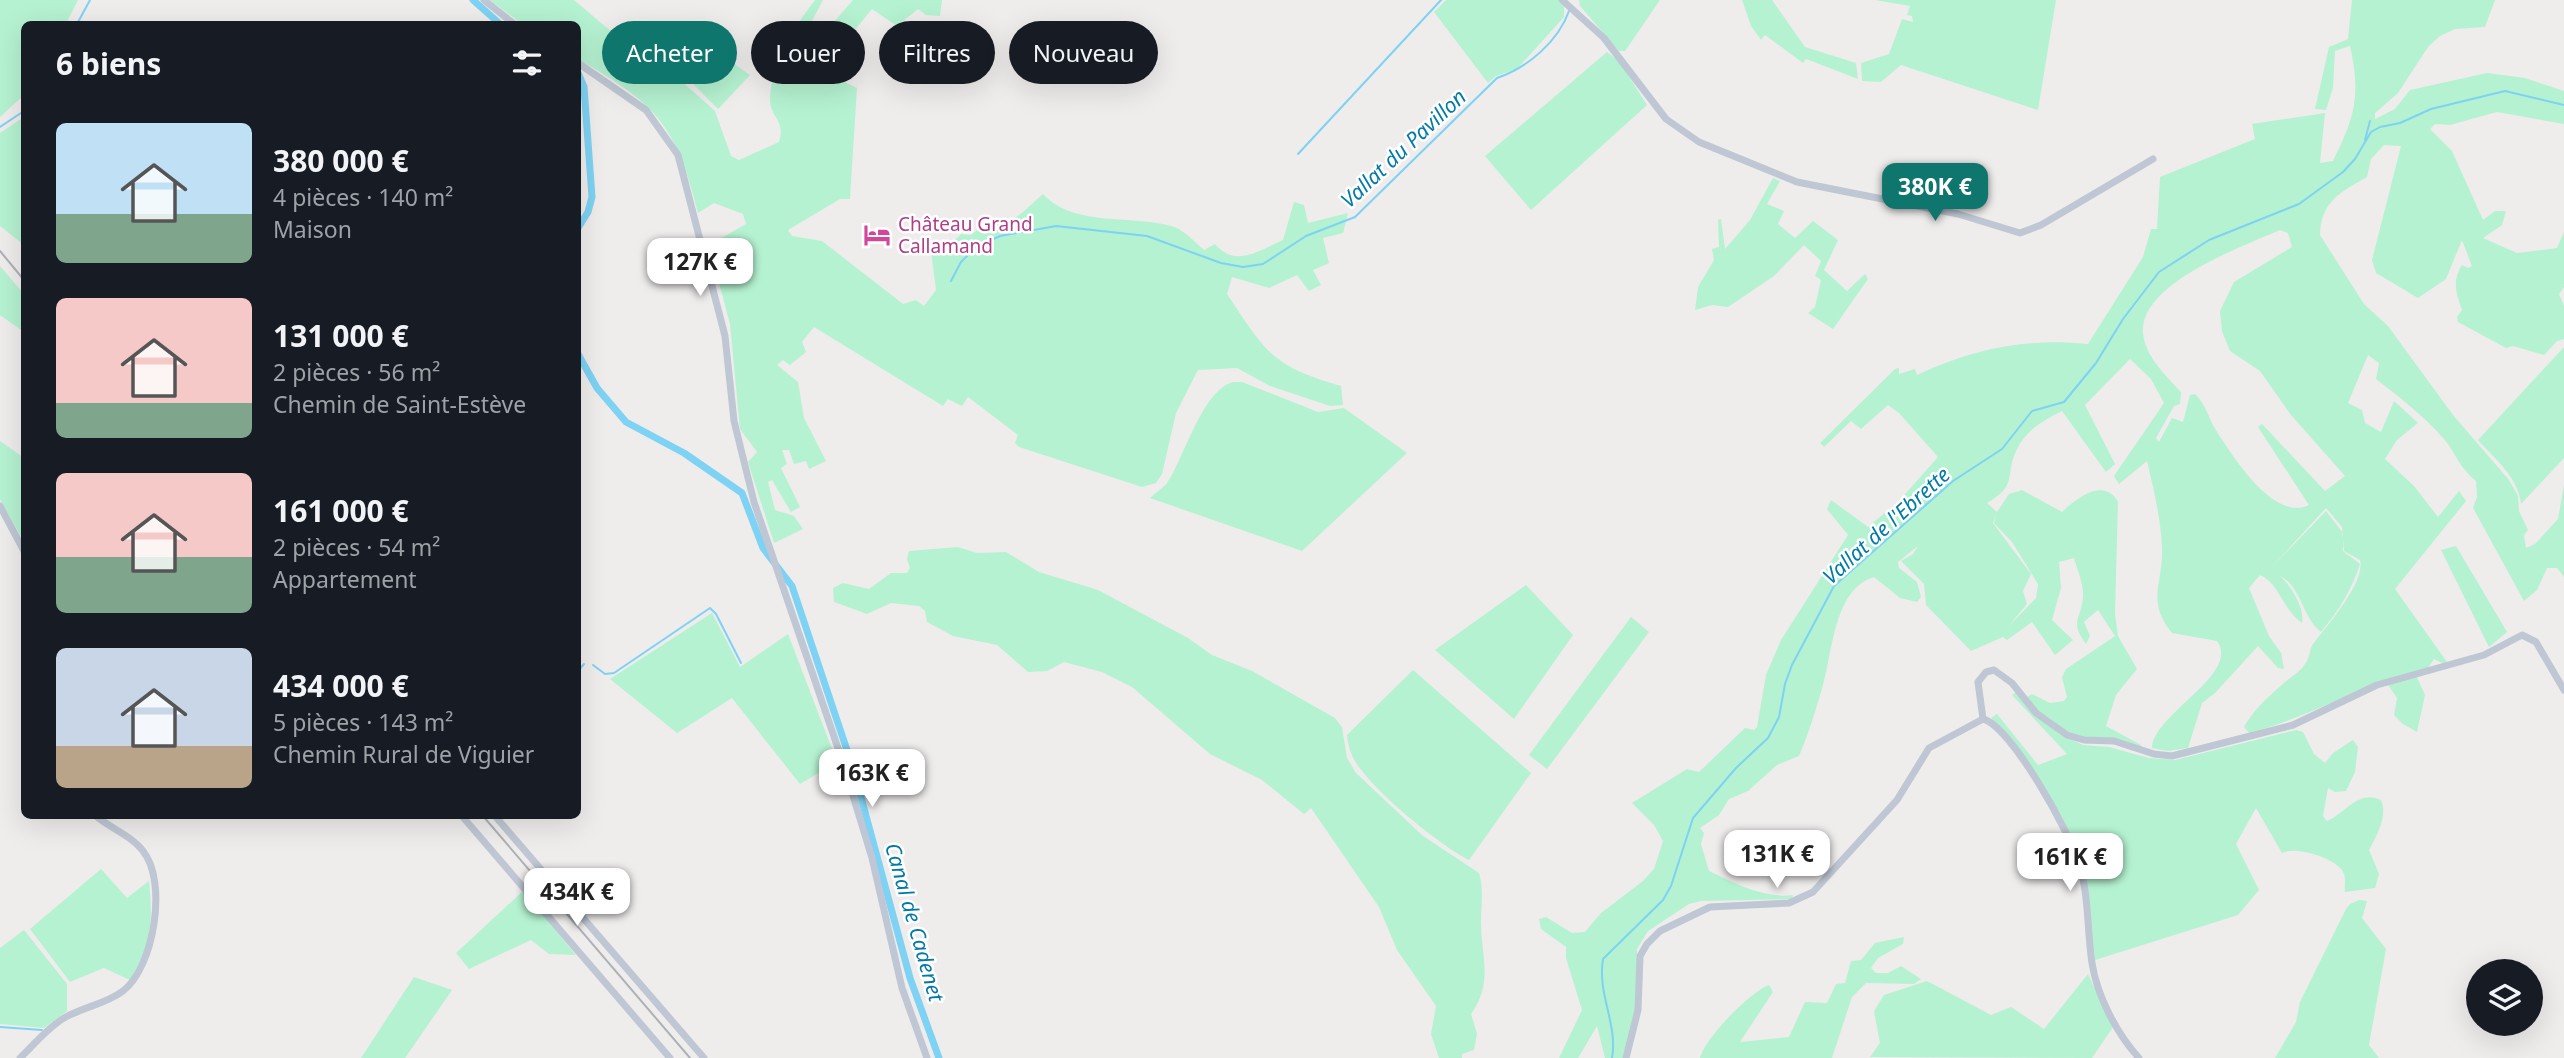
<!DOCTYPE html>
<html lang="fr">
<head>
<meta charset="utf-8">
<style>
	:root { --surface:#171b24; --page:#242831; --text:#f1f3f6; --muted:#9ea1a6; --accent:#0f766e }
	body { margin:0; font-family:"Noto Sans",sans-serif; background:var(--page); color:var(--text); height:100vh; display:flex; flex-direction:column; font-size:26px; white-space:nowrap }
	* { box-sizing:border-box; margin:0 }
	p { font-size:23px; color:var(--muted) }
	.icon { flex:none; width:38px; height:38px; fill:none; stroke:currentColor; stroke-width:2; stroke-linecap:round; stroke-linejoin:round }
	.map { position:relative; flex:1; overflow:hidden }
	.side { position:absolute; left:21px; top:21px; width:560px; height:798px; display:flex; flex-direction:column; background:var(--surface); border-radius:10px; box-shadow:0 7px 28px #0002 }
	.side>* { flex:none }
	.top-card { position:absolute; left:602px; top:21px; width:665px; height:63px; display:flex; gap:14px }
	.tools { position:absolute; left:2466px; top:959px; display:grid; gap:14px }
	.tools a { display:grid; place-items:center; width:77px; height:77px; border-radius:50%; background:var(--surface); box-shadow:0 7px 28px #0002; font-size:35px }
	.price { position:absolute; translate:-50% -60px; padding:0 16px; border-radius:14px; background:#fff; color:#222; font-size:23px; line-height:46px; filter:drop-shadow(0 2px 4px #0008) }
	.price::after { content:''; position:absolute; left:50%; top:42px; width:21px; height:16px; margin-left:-10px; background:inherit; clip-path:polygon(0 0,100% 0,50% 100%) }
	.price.active { background:var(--accent); color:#fff }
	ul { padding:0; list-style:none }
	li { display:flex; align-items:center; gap:21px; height:175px; padding:0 35px }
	li span { display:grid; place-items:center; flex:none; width:196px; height:140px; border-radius:10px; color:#555 }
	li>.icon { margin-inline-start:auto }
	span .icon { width:84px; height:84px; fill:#fffc; stroke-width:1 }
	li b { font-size:30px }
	h2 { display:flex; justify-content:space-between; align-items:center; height:84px; padding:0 35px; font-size:30px }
	.chip { padding:0 24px; border-radius:32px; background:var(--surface); box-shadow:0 7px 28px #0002; font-size:24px; line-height:63px }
	.chip.active { background:var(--accent); color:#fff }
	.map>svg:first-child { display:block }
	.green { fill:#b5f2d1; fill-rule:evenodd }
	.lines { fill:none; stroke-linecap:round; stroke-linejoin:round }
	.stream { stroke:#7ed2f3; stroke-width:2 }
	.canal { stroke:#7ed2f3; stroke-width:7 }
	.minor { stroke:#bec7d3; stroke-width:7 }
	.rail { stroke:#adb1b7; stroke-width:2 }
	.labels { text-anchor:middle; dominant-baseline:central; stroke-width:5; stroke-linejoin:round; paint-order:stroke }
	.hotel-label { font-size:19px; fill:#b23c85; stroke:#fff; text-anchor:start }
	.water-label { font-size:21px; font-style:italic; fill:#017aa9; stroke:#fff }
</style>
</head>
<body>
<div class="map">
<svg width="2564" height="1058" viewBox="0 0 2564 1058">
	<rect width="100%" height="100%" fill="#efecec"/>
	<g class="green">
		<polygon points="0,0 78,0 66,24 24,24 24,95 0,117"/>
		<path d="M 490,0 L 574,0 L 620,39 L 654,50 L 671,72 L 715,111 L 731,156 L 739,160 L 779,142 C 786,120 770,117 770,100 C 771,61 793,29 815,0 L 823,0 L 806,32 L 819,39 L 853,0 L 942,0 L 940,16 L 926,15 L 918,9 L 897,26 L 872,9 L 844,43 L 838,79 L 857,88 L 850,199 L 840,199 L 788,230 L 792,236 L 822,241 L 903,304 L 916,300 L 924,306 L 936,290 L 931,251 L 936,247 L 943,252 L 961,234 L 971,235 L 986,223 C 1013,227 1024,210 1043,194 C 1074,228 1134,214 1174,227 C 1184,230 1196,243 1204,250 L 1215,244 C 1235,268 1259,251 1283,240 L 1294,202 L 1304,205 L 1308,223 L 1348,213 L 1343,233 L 1323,238 L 1329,263 L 1313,270 L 1321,285 L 1309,291 L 1297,275 L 1269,288 L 1232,277 L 1227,294 C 1266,352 1271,366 1341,386 L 1343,405 L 1330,406 L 1270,386 L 1237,368 L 1198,370 L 1176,413 L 1162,474 L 1156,483 L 1142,487 L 1019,447 L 1015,443 L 1018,435 L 968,397 L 962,406 L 948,399 L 943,406 L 814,327 L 802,342 L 806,352 L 790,365 L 783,360 L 777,365 L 798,382 L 804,418 L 826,461 L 809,469 L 806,461 L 794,464 L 789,450 L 782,450 L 787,464 L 781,468 L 800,507 L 791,512 L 772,480 L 768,482 L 775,510 L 794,516 L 803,529 L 774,543 L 748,462 L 757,452 L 740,429 L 730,324 L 709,245 L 746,224 L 743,214 L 714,203 L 698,213 C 676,124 656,104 578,59 L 578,24 L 522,24 Z"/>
		<polygon points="1446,0 1558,0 1564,7 1564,17 1517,69 1496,76 1488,83 1434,12"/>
		<polygon points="1579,0 1660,0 1625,51 1619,51 1580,6"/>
		<polygon points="1742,0 1772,0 1805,47 1856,63 1858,79 1806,59 1803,63 1765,35 1761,40 1751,26"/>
		<polygon points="1875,0 2056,0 2038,110 1901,65 1881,82 1862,81 1861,63 1889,54 1902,19 1913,22 1912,16 1907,15 1910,6"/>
		<path d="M 2352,0 L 2495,0 L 2485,27 L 2455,29 L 2440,36 L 2428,47 L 2398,93 L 2375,113 L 2375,119 L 2395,109 L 2410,90 L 2487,73 L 2525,78 L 2564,91 L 2564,124 L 2497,112 L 2450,125 L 2435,124 L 2430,129 L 2452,151 L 2483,220 L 2495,211 L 2506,211 L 2502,225 L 2483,238 L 2517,253 L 2557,248 L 2564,232 L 2564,287 L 2559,294 L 2564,306 L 2564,339 L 2557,341 L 2544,355 L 2513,346 L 2506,348 L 2458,322 L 2457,317 L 2462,310 C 2456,293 2452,281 2462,265 L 2468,268 L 2472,266 L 2462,240 L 2446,279 L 2418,298 L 2376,273 L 2372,260 L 2401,146 L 2384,145 L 2371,159 L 2367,177 C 2341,192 2321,201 2320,235 L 2364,304 L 2388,326 L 2453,415 L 2509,480 L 2518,496 L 2519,511 L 2528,530 L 2524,535 L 2526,548 L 2535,544 L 2558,519 L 2564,485 L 2564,577 L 2557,568 L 2547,568 L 2537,590 L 2524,601 L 2473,508 L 2477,497 L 2476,481 C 2457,465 2457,454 2443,438 C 2423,415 2399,397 2376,379 L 2379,363 L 2368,355 L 2348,403 L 2362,410 L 2365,423 L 2381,432 L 2394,401 L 2418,423 L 2397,440 L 2385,459 L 2414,486 L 2438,517 L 2459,491 L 2466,501 L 2395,589 L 2447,662 L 2444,664 L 2434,659 L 2428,668 L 2415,673 L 2425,695 L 2417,732 L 2403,724 L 2394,715 L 2397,698 L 2386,682 C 2339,697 2297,721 2249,733 L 2244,727 C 2253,710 2270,695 2285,682 C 2291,677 2301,671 2305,664 C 2310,658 2309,650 2313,644 C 2326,627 2366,582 2360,560 L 2344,551 L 2342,527 L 2326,508 L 2270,569 L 2326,511 L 2343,533 L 2343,551 L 2360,564 C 2352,589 2338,612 2321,632 C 2302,617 2301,586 2280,576 C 2291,586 2305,608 2302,623 C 2283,610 2279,583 2260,575 L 2249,588 L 2269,636 L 2281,653 L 2284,669 L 2278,668 L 2258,646 L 2215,693 L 2202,703 L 2188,748 L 2168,751 L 2152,748 C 2153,714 2241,674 2217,641 L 2172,633 C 2146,601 2163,584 2162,549 C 2161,519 2154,491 2147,461 L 2119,484 L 2114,476 L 2164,403 L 2151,379 L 2130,359 L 2085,405 L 2115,464 L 2106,472 L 2062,411 C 2044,420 2026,430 2017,449 C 2004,475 2019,485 1987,503 L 1997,512 L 2009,494 L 2022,490 L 2062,512 C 2077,498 2104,477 2118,502 L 2115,614 L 2118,636 L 2137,669 L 2116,695 L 2106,726 L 2141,745 L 2138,748 C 2094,741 2054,738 2027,697 L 2032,694 L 2050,703 L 2064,701 L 2067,697 L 2062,677 L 2066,669 L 2115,636 L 2098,610 L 2084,622 L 2090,636 L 2086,644 C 2069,621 2081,620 2083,597 C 2084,585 2077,569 2074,558 L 2059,562 L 2061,588 L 2052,620 L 2073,640 L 2055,655 L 2032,622 L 2007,640 L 2003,637 L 1971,651 L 1926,605 L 1924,584 L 1901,561 L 1913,554 L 1918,546 L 1898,562 L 1899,568 L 1917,582 L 1921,597 L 1917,602 L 1900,598 L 1874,577 C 1834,589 1833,651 1823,685 C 1816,709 1809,733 1799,756 L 1777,765 L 1748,791 L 1729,799 L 1719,815 L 1700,828 L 1704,833 L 1701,844 L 1709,871 C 1735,883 1764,899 1793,895 L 1792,899 L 1701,901 L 1689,904 L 1648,931 L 1637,949 L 1637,997 L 1632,1034 L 1625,1058 L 1605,1058 L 1597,1026 L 1578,1058 L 1559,1058 L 1582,1010 L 1566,958 L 1566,947 L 1541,929 L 1539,919 L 1546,917 L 1572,933 L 1585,932 L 1601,913 L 1643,881 L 1654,869 L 1663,841 L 1654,825 L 1632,803 L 1687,769 L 1699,772 L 1745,728 L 1754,730 L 1757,727 L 1766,675 L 1781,640 L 1848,535 L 1827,509 L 1831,500 L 1868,527 L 1899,501 L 1938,457 L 1899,413 L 1888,405 L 1861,429 L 1851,421 L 1824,447 L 1820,443 L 1895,369 L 1899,368 L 1899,374 L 1915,369 L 1917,375 C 1975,348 2026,338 2088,344 L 2143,257 L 2151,229 L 2157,229 L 2160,177 L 2255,139 L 2252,124 L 2325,113 L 2320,163 L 2333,161 C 2355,117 2361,95 2350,46 L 2335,51 L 2333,88 L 2326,110 L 2315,109 L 2329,47 L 2348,39 ZM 2280,230 L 2288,233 L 2292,247 L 2234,282 L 2220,311 L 2222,331 L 2230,351 L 2260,371 L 2291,415 L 2345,476 L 2325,491 L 2262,424 L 2258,427 L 2309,505 C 2274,522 2234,458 2217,432 C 2209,420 2206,404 2195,394 L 2190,395 L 2183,422 L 2172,418 L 2159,442 L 2156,438 L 2174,406 L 2180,404 L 2181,392 C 2166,376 2145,356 2143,333 C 2139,283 2244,246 2280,230 ZM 1996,514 L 1994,523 L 2012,542 L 2038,584 L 2036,598 L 2008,627 L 2027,604 L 2023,591 L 2031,574 L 1993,523 Z"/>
		<polygon points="679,25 750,75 718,109 662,53 660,49"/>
		<polygon points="1607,52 1619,61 1647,105 1531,210 1485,156"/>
		<polygon points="24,117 24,245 0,226 0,133"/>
		<polygon points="1773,178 1780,181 1767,204 1784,211 1778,224 1795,238 1813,221 1838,240 1824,270 1847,291 1865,274 1868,279 1833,329 1808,313 1815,307 1821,280 1815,276 1821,261 1804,245 1774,276 1728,307 1712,305 1695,310 1698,287 1714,260 1712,249 1719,247 1718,220 1721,219 1725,249 1750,220"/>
		<polygon points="0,266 24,294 24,332 0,315"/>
		<path d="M 2564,347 L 2564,458 L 2521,504 C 2518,477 2496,460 2478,440 Z"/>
		<path d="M 1233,382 L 1242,382 L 1318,412 L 1344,408 L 1407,453 L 1302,551 L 1150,498 C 1155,493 1163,488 1167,483 C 1183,461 1202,390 1233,382 Z"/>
		<polygon points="0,441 24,458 24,542 0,499"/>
		<polygon points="2456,546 2507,632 2489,647 2441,550"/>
		<path d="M 958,547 L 977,553 L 1006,552 L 1039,572 L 1098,590 L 1188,638 L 1212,655 L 1252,671 L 1335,718 L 1342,727 L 1347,758 L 1356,773 L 1423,836 L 1479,873 C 1484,890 1481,905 1481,922 C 1481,957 1494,982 1471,1014 L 1477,1034 L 1474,1050 L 1462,1054 L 1462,1058 L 1439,1058 L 1431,1034 L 1436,1006 L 1397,950 L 1379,907 L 1311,808 L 1304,814 L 1262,780 L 1210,754 L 1132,687 L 1102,672 L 1064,662 L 1047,671 L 1028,672 L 997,645 L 953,636 L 927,622 L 925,611 L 919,606 L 891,603 L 867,614 L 834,602 L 833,588 L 843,583 L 869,589 L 891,573 L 907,573 L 910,568 L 907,559 L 909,551 Z"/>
		<polygon points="1526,585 1573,635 1514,719 1435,650"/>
		<polygon points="712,613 740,667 788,634 837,762 800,784 732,698 677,733 610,679"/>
		<polygon points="1631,617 1649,632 1547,769 1529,755"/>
		<path d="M 1413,670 L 1531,773 L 1469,860 C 1438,844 1373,791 1355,761 C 1350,753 1348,744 1347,735 Z"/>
		<path d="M 2016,692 L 2060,734 L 2083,745 L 2109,747 L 2149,758 L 2175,760 L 2296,730 L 2303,732 L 2314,754 L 2325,763 L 2333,753 L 2353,740 L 2358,747 L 2355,772 L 2346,791 L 2335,792 L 2328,788 L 2323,816 L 2327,821 C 2346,813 2358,789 2381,800 C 2388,816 2377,835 2369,850 L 2379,874 L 2375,888 L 2345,892 C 2344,884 2347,877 2342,870 C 2332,857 2295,846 2282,853 L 2256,808 L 2236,844 L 2259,890 L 2238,915 L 2095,960 L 2085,880 L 2026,758 L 1991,718 L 1997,714 L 2038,765 L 2067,754 L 2012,695 Z"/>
		<path d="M 101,869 L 127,898 L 149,881 C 153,924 152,942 130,980 L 104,968 L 70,982 L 30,929 Z"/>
		<polygon points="523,891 576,955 549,954 531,940 469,969 456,953"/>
		<polygon points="2359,900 2367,901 2362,918 2386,949 2369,1045 2379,1058 2275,1058 2296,1022 2300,1002 2346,909 2350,904"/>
		<polygon points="24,930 67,984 67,1011 44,1028 0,1024 0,948"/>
		<path d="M 1904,937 L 1903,944 L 1878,958 L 1871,968 L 1876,973 L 1888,973 L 1901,966 L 1921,979 L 1914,984 L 1866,983 L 1852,997 L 1832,1058 L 1700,1058 C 1705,1038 1750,992 1769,985 L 1773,992 L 1740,1042 L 1789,1037 L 1805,1002 L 1827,1003 L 1836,984 L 1845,983 L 1851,961 L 1861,960 L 1875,943 Z"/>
		<polygon points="2088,974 2113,1027 2092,1058 1870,1057 1880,1043 1874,1011 1884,995 1927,981 1991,1015 2011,1007 2044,1029"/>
		<polygon points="414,977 452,990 405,1058 361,1058"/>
	</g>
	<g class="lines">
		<g class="stream">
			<polyline points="77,24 90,0"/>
			<polyline points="0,127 24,111"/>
			<polyline points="2365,140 2370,121"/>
			<polyline points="1298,154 1441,0"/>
			<path d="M 951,281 L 961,262 L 976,247 L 1000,236 L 1056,226 L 1147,236 L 1221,263 L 1243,267 L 1263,264 L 1306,236 L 1355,217 L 1497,78 C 1527,68 1558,42 1569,11"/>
			<polyline points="593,665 605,674 614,673 710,608 716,614 741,663"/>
			<polyline points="578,671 584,664"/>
			<polyline points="0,1027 42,1030"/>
			<path d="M 1612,1058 C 1618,1024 1597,994 1603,959 L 1663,900 L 1671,886 L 1693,818 L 1736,768 L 1768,738 L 1779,717 L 1785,684 L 1792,665 L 1834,586 L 1953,481 L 2002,449 L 2032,411 L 2064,402 L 2096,363 L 2123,319 L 2159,272 L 2209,240 L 2299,204 L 2343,172 L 2355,159 L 2371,132 L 2380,127 L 2400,123 L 2431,109 L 2505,91 L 2564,105"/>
		</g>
		<g class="canal">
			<polyline points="473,0 500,24"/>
			<polyline points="578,73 584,87 592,197 588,212 578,228"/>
			<polyline points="578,354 597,388 626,422 684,453 742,493 763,548 792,586 853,768 910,978 939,1058"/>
		</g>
		<g class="minor">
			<polyline points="484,0 514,24"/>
			<polyline points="1562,0 1604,38 1666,119 1699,142 1797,182 1958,214 2020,233 2041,225 2153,159"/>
			<polyline points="578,63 646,110 678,155 725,336 734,421 754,502 843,763 872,858 902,988 927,1058"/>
			<polyline points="0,506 24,551"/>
			<polyline points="1983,719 1978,682 1986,672 1994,670 2012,683 2036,713 2067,735 2084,740 2114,741 2154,754 2172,756 2293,725 2377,685 2484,655 2522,635 2536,642 2564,690"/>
			<path d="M 1983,719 C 2011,726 2070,833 2079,863 C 2089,895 2087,930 2092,963 C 2097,996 2117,1034 2139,1058"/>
			<polyline points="462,816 670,1058"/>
			<polyline points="495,816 704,1058"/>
			<path d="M 20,1058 C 34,1045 47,1028 64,1018 C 83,1007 106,1004 123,991 C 154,967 168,882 143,851 C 132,836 110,828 96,816"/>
			<polyline points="1626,1058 1638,1010 1640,956 1647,944 1660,931 1710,907 1789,903 1813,892 1897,800 1929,748 1983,719"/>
		</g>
		<g class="rail">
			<polyline points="0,251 24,280"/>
			<polyline points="483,816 690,1058"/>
		</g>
	</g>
	<defs>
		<g id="hotel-bare" transform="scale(2.1)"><path d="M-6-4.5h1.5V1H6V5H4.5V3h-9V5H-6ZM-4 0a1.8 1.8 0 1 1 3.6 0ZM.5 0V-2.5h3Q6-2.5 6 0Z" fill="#d1479c" stroke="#fff" stroke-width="2.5" paint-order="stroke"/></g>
	</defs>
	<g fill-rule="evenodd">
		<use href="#hotel-bare" x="877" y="235"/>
	</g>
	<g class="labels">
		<g class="hotel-label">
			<text x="898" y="224">Château Grand<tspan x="898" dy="22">Callamand</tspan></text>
		</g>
		<g class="water-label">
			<text transform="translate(1403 148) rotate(-43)">Vallat du Pavillon</text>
			<text transform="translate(1886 525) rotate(-42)">Vallat de l'Ebrette</text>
			<text transform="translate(915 922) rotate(74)">Canal de Cadenet</text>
		</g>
	</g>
</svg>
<div class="tools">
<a><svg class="icon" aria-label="layers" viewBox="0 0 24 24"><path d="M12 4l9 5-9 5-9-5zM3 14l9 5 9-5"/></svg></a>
</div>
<b class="price active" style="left:1935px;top:223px">380K €</b>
<b class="price" style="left:700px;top:298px">127K €</b>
<b class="price" style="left:872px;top:809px">163K €</b>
<b class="price" style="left:1777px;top:890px">131K €</b>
<b class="price" style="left:2070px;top:893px">161K €</b>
<b class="price" style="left:577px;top:928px">434K €</b>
<div class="top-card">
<a class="chip active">Acheter</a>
<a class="chip">Louer</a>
<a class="chip">Filtres</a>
<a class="chip">Nouveau</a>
</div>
<section class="side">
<h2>6 biens<svg class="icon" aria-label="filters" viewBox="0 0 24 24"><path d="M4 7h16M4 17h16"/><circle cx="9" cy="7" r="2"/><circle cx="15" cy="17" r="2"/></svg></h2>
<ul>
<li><span style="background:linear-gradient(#bfe0f5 65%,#7fa58c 0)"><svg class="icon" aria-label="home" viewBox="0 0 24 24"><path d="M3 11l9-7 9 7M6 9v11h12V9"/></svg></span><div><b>380 000 €</b><p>4 pièces · 140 m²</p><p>Maison</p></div></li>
<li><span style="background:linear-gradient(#f6c9c9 75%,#7fa58c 0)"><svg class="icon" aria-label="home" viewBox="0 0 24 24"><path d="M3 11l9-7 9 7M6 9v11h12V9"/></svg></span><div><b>131 000 €</b><p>2 pièces · 56 m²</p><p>Chemin de Saint-Estève</p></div></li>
<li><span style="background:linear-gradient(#f6c9c9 60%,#7fa58c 0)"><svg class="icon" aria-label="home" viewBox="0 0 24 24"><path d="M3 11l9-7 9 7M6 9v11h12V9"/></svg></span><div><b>161 000 €</b><p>2 pièces · 54 m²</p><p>Appartement</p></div></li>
<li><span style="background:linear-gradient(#c9d6e8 70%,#b9a48a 0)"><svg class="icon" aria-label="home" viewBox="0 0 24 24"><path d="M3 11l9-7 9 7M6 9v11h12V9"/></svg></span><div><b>434 000 €</b><p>5 pièces · 143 m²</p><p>Chemin Rural de Viguier</p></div></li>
</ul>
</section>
</div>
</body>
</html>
